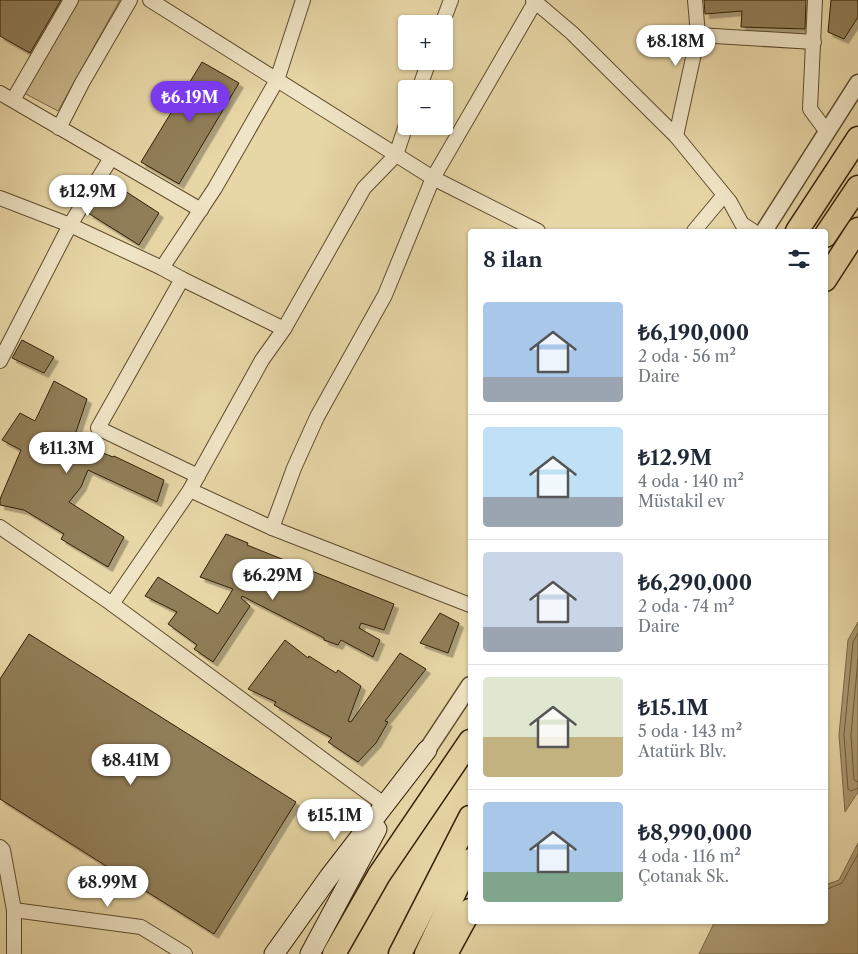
<!DOCTYPE html>
<html lang="tr">
<head>
<meta charset="utf-8">
<style>
	:root { --surface:#fff; --page:#f2f2f3; --text:#1f2937; --muted:#747a83; --line:#e0e1e3; --accent:#7c3aed }
	body { margin:0; font-family:"Libre Caslon Text",serif; background:var(--page); color:var(--text); height:100vh; display:flex; flex-direction:column; font-size:19px; white-space:nowrap }
	* { box-sizing:border-box; margin:0 }
	p { font-size:16px; color:var(--muted) }
	.icon { flex:none; width:28px; height:28px; fill:none; stroke:currentColor; stroke-width:2; stroke-linecap:round; stroke-linejoin:round }
	.map { position:relative; flex:1; overflow:hidden }
	.details { position:absolute; left:468px; top:229px; width:360px; height:695px; display:flex; flex-direction:column; background:var(--surface); border-radius:5px; box-shadow:0 1px 4px #0004 }
	.details>* { flex:none }
	.fabs { position:absolute; left:398px; top:15px; display:grid; gap:10px }
	.fabs a { display:grid; place-items:center; width:55px; height:55px; border-radius:5px; background:var(--surface); box-shadow:0 1px 4px #0004; font-size:25px }
	.price { position:absolute; translate:-50% -42px; padding:0 11px; border-radius:18px; background:#fff; color:#222; font-size:16px; line-height:32px; filter:drop-shadow(0 1px 2px #0008) }
	.price::after { content:''; position:absolute; left:50%; top:30px; width:15px; height:11px; margin-left:-8px; background:inherit; clip-path:polygon(0 0,100% 0,50% 100%) }
	.price.selected { background:var(--accent); color:#fff }
	ul { padding:0; list-style:none }
	li { display:flex; align-items:center; gap:15px; height:125px; padding:0 15px }
	li+li { border-top:1px solid var(--line) }
	li span { display:grid; place-items:center; flex:none; width:140px; height:100px; border-radius:5px; color:#555 }
	li>.icon { margin-inline-start:auto }
	span .icon { width:60px; height:60px; fill:#fffc; stroke-width:1 }
	li b { font-size:21px }
	h2 { display:flex; justify-content:space-between; align-items:center; height:60px; padding:0 15px; font-size:21px }
	.map>svg:first-child { display:block }
	.green { fill:#c8b78b; stroke:#7d6a48 }
	.water { fill:#a9976f; stroke:#796745 }
	.lines { fill:none; stroke-linecap:round; stroke-linejoin:round }
	.shore { stroke:#6e5a3a; stroke-width:1 }
	.building { fill:#907e59; stroke:#321e05; filter:url(#shadow) }
	.minor-casing { stroke:#5f4c2d; stroke-width:16 }
	.tertiary-casing { stroke:#5f4c2d; stroke-width:19 }
	.secondary-casing { stroke:#321e05; stroke-width:21 }
	.trunk-casing { stroke:#321e05; stroke-width:25 }
	.minor { stroke:#efe4c5; stroke-width:14 }
	.tertiary { stroke:#efe4c5; stroke-width:16 }
	.secondary { stroke:#efe4c5; stroke-width:19 }
	.trunk { stroke:#e7d6a6; stroke-width:22 }
</style>
</head>
<body>
<div class="map">
<svg width="858" height="954" viewBox="0 0 858 954">
	<defs>
		<filter id="shadow"><feDropShadow dx="4.5" dy="4.5" stdDeviation="0" flood-color="#0004"/></filter>
	</defs>
	<rect width="100%" height="100%" fill="#e7d6a6"/>
	<filter id="stains"><feTurbulence type="fractalNoise" baseFrequency=".004" numOctaves="4"/><feColorMatrix values="0 0 0 0 .2 0 0 0 0 .09 0 0 0 0 .02 0 0 0 .5 -.17"/></filter>
	<radialGradient id="worn" r=".72"><stop offset=".6" stop-color="#630" stop-opacity="0"/><stop offset="1" stop-color="#630" stop-opacity=".3"/></radialGradient>
	<polygon class="green" points="76,0 120,0 58,111 22,92"/>
	<g class="water">
		<polygon points="858,622 858,792 845,812 839,735 848,640"/>
		<polygon points="858,843 858,954 699,954 715,921 825,921 825,885 839,880"/>
	</g>
	<g class="lines">
		<g class="shore">
			<polyline points="858,633 853,642 844,735 848,789 851,791 858,788"/>
			<polyline points="858,659 851,735 854,780 858,782"/>
			<polyline points="825,890 842,883 858,854"/>
		</g>
	</g>
	<g class="building">
		<polygon points="0,0 61,0 30,53 0,36"/>
		<polygon points="704,0 806,0 805,29 741,27 742,11 705,14"/>
		<polygon points="831,0 858,0 858,17 844,39 828,32"/>
		<polygon points="202,62 239,83 179,184 141,162"/>
		<polygon points="108,180 159,213 139,245 88,213"/>
		<polygon points="22,340 54,357 44,373 12,358"/>
		<polygon points="54,381 87,399 73,441 113,457 114,456 164,480 157,502 88,470 81,487 69,502 124,537 108,567 61,539 64,534 24,510 0,505 0,499 21,450 2,440 20,413 35,421"/>
		<polygon points="226,534 248,543 247,545 394,604 384,630 361,623 359,628 380,640 373,657 341,640 338,645 324,640 324,638 242,596 241,598 250,606 213,662 194,649 197,645 168,624 177,612 145,596 158,577 218,614 233,589 200,577"/>
		<polygon points="440,613 459,623 448,653 420,643"/>
		<polygon points="29,634 296,802 214,934 0,799 0,679"/>
		<polygon points="285,640 308,658 309,656 336,673 338,670 361,686 348,721 351,722 400,653 426,669 385,721 388,722 376,743 358,762 328,742 332,738 274,705 276,702 248,689"/>
	</g>
	<g class="lines">
		<g class="minor-casing">
			<g id="minor">
				<polyline points="150,0 433,178 538,231"/>
				<polyline points="533,0 572,33 676,136 730,202 742,224 753,231"/>
				<polyline points="815,0 810,109 827,132"/>
				<polyline points="442,24 451,0"/>
				<polyline points="698,35 814,42"/>
				<polyline points="419,89 429,61"/>
				<polyline points="0,93 201,210"/>
				<polyline points="13,100 71,0"/>
				<polyline points="59,128 82,83 130,0"/>
				<polyline points="676,136 698,35 695,0"/>
				<polyline points="0,198 70,225 162,268"/>
				<polyline points="694,231 724,195"/>
				<polyline points="182,279 284,329"/>
				<polyline points="0,361 70,225 111,158"/>
				<polyline points="198,476 98,428 182,279 162,268 215,188 277,80 303,0"/>
				<polyline points="190,490 272,528 470,605"/>
				<polyline points="0,527 112,604 385,805"/>
				<polyline points="272,528 294,468 317,417 385,295 433,178 535,2"/>
				<polyline points="112,604 190,490 262,360 284,329 364,188 396,155 406,125"/>
				<polyline points="0,847 3,850 14,910 14,954"/>
				<polyline points="14,910 141,927 185,954"/>
			</g>
		</g>
		<g class="tertiary-casing">
			<g id="tertiary">
				<polyline points="764,231 858,83"/>
				<polyline points="427,750 470,685"/>
			</g>
		</g>
		<g class="secondary-casing">
			<g id="secondary">
				<polyline points="274,954 329,877 427,750"/>
				<polyline points="310,954 377,829"/>
			</g>
		</g>
		<g class="trunk-casing">
			<g id="trunk">
				<polyline points="797,231 858,138"/>
				<polyline points="825,236 858,187"/>
				<polyline points="825,280 858,229"/>
				<polyline points="334,954 379,875 470,741"/>
				<polyline points="400,954 470,817"/>
				<polyline points="426,954 470,860"/>
				<polyline points="446,954 470,910"/>
			</g>
		</g>
		<use href="#minor" class="minor"/>
		<use href="#tertiary" class="tertiary"/>
		<use href="#secondary" class="secondary"/>
		<use href="#trunk" class="trunk"/>
	</g>
	<rect width="100%" height="100%" filter="url(#stains)"/>
	<rect width="100%" height="100%" fill="url(#worn)"/>
</svg>
<div class="fabs">
<a>+</a>
<a>−</a>
</div>
<b class="price" style="left:676px;top:67px">₺8.18M</b>
<b class="price selected" style="left:190px;top:123px">₺6.19M</b>
<b class="price" style="left:88px;top:217px">₺12.9M</b>
<b class="price" style="left:67px;top:474px">₺11.3M</b>
<b class="price" style="left:273px;top:601px">₺6.29M</b>
<b class="price" style="left:131px;top:786px">₺8.41M</b>
<b class="price" style="left:335px;top:841px">₺15.1M</b>
<b class="price" style="left:108px;top:908px">₺8.99M</b>
<section class="details">
<h2>8 ilan<svg class="icon" aria-label="filters" viewBox="0 0 24 24"><path d="M4 7h16M4 17h16"/><circle cx="9" cy="7" r="2"/><circle cx="15" cy="17" r="2"/></svg></h2>
<ul>
<li><span style="background:linear-gradient(#a9c7e8 75%,#9aa5b1 0)"><svg class="icon" aria-label="home" viewBox="0 0 24 24"><path d="M3 11l9-7 9 7M6 9v11h12V9"/></svg></span><div><b>₺6,190,000</b><p>2 oda · 56 m²</p><p>Daire</p></div></li>
<li><span style="background:linear-gradient(#bfe0f5 70%,#9aa5b1 0)"><svg class="icon" aria-label="home" viewBox="0 0 24 24"><path d="M3 11l9-7 9 7M6 9v11h12V9"/></svg></span><div><b>₺12.9M</b><p>4 oda · 140 m²</p><p>Müstakil ev</p></div></li>
<li><span style="background:linear-gradient(#c9d6e8 75%,#9aa5b1 0)"><svg class="icon" aria-label="home" viewBox="0 0 24 24"><path d="M3 11l9-7 9 7M6 9v11h12V9"/></svg></span><div><b>₺6,290,000</b><p>2 oda · 74 m²</p><p>Daire</p></div></li>
<li><span style="background:linear-gradient(#dfe7d0 60%,#c2b280 0)"><svg class="icon" aria-label="home" viewBox="0 0 24 24"><path d="M3 11l9-7 9 7M6 9v11h12V9"/></svg></span><div><b>₺15.1M</b><p>5 oda · 143 m²</p><p>Atatürk Blv.</p></div></li>
<li><span style="background:linear-gradient(#a9c7e8 70%,#7fa58c 0)"><svg class="icon" aria-label="home" viewBox="0 0 24 24"><path d="M3 11l9-7 9 7M6 9v11h12V9"/></svg></span><div><b>₺8,990,000</b><p>4 oda · 116 m²</p><p>Çotanak Sk.</p></div></li>
</ul>
</section>
</div>
</body>
</html>
